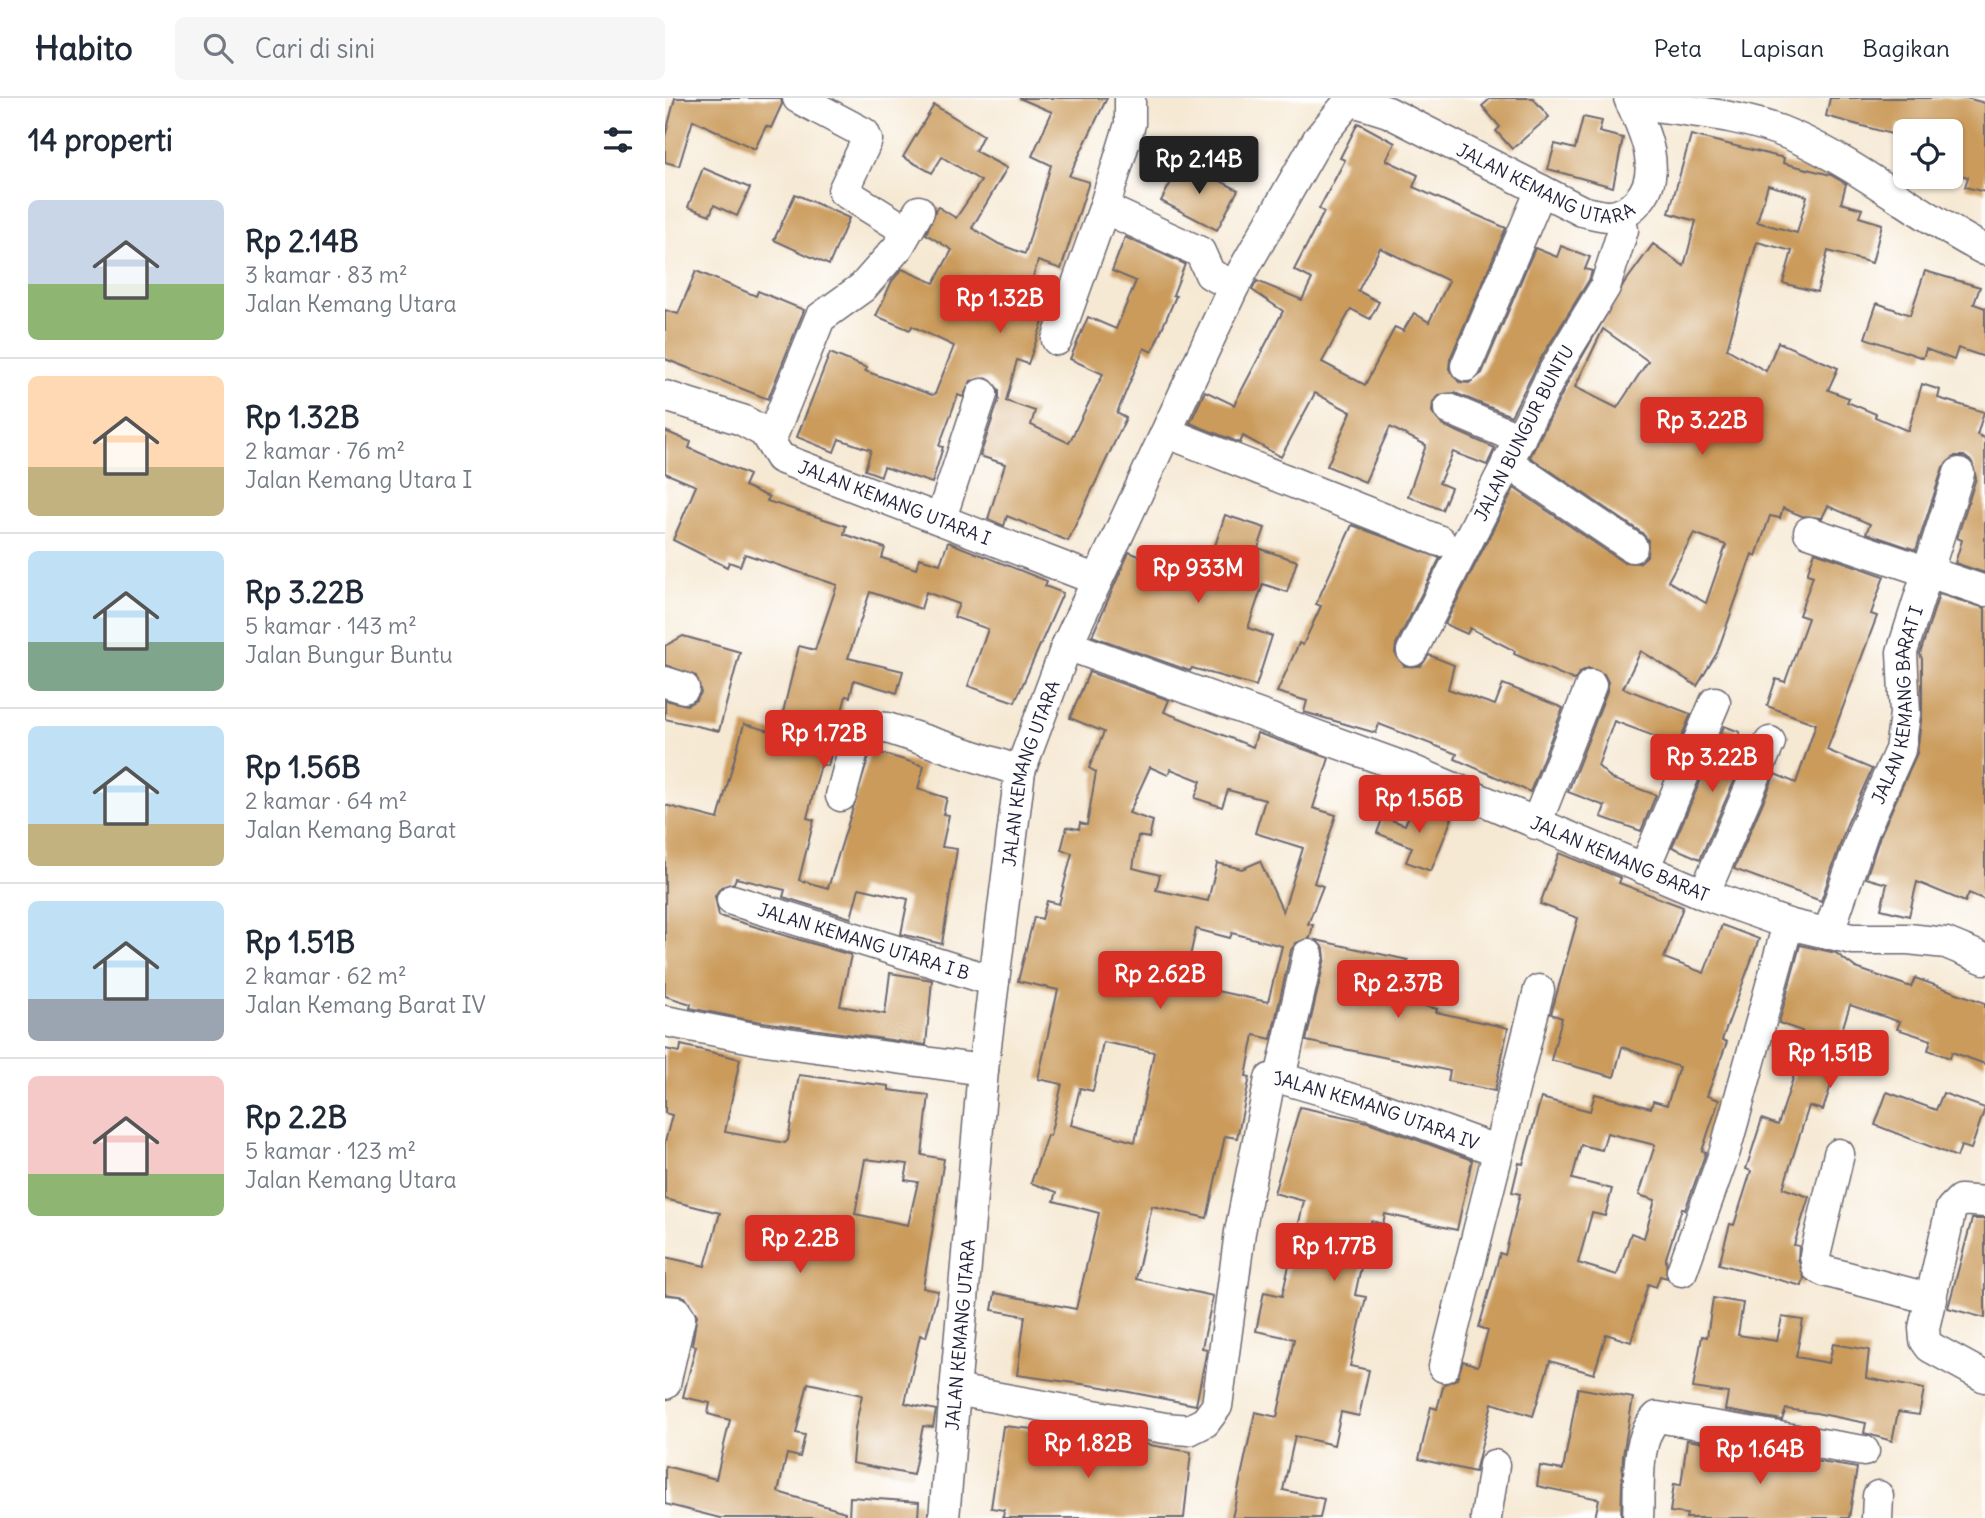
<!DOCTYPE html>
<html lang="id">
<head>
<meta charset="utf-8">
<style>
	:root { --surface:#fff; --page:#f6f6f7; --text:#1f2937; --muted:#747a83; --line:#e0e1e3; --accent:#d93025 }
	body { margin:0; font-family:Delius,sans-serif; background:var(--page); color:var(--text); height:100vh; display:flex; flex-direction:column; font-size:26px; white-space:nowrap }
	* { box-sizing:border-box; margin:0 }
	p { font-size:23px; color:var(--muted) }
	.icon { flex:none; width:38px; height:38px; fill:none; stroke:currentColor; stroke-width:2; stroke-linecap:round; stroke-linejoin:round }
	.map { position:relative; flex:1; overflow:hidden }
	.drawer { display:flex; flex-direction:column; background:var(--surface); width:665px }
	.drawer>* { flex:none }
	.fabs { position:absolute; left:1228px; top:21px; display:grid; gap:14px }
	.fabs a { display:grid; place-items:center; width:70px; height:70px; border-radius:10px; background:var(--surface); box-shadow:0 2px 5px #0004; font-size:35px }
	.price { position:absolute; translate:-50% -60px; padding:0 16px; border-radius:7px; background:var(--accent); color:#fff; font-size:23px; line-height:46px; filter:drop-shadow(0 2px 4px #0008) }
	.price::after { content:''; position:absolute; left:50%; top:42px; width:21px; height:16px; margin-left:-10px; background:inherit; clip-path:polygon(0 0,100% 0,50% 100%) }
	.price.active { background:#222; color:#fff }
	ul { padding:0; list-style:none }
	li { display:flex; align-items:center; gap:21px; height:175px; padding:0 28px }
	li+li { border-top:2px solid var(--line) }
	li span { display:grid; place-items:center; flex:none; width:196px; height:140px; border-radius:10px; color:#555 }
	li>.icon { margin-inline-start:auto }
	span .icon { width:84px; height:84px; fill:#fffc; stroke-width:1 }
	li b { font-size:30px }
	h2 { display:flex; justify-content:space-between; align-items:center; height:84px; padding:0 28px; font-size:30px }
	header { display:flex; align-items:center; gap:42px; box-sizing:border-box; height:98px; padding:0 35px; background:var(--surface); border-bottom:2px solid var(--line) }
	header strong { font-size:33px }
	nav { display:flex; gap:38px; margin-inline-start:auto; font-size:24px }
	.search { width:490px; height:63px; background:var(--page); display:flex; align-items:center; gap:18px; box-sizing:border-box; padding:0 24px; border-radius:10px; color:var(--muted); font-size:26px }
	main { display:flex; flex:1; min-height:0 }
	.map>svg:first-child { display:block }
	.building { fill:#cb9b5b; fill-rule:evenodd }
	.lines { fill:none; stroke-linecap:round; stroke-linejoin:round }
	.minor-casing { stroke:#6c6871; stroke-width:33 }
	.minor { stroke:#fff; stroke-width:30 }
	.labels { text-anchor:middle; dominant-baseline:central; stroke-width:7; stroke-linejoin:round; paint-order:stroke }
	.street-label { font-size:18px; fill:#22223b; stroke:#fff }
</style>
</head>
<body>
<header>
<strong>Habito</strong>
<div class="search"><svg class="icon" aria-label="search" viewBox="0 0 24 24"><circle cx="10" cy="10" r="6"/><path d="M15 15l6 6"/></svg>Cari di sini</div>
<nav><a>Peta</a><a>Lapisan</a><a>Bagikan</a></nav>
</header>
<main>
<section class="drawer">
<h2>14 properti<svg class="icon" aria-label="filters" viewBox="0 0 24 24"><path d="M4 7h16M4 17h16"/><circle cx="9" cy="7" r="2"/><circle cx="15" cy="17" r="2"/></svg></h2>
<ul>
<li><span style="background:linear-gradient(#c9d6e8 60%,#8fb573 0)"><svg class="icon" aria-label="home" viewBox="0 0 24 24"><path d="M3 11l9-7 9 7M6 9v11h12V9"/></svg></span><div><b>Rp 2.14B</b><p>3 kamar · 83 m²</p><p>Jalan Kemang Utara</p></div></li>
<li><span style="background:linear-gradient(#ffd9b3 65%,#c2b280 0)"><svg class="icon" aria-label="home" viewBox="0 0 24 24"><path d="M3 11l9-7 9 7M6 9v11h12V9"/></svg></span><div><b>Rp 1.32B</b><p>2 kamar · 76 m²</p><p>Jalan Kemang Utara I</p></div></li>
<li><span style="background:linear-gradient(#bfe0f5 65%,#7fa58c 0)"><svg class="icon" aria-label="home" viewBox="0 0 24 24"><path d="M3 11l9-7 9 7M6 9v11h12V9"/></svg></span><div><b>Rp 3.22B</b><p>5 kamar · 143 m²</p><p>Jalan Bungur Buntu</p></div></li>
<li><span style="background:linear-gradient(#bfe0f5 70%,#c2b280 0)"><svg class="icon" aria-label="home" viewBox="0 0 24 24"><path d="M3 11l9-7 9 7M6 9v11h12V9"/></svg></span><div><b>Rp 1.56B</b><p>2 kamar · 64 m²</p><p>Jalan Kemang Barat</p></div></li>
<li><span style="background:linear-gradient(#bfe0f5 70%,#9aa5b1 0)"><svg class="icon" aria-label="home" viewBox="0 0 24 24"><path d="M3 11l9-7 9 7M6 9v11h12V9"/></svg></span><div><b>Rp 1.51B</b><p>2 kamar · 62 m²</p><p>Jalan Kemang Barat IV</p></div></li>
<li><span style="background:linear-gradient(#f6c9c9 70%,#8fb573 0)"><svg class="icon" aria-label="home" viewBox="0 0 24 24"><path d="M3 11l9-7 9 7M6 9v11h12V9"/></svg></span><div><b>Rp 2.2B</b><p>5 kamar · 123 m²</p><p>Jalan Kemang Utara</p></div></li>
</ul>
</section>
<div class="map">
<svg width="1320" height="1420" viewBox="0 0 1320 1420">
	<rect width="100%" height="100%" fill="#fff"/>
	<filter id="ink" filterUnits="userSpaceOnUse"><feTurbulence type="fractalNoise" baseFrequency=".0143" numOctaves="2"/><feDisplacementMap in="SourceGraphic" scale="14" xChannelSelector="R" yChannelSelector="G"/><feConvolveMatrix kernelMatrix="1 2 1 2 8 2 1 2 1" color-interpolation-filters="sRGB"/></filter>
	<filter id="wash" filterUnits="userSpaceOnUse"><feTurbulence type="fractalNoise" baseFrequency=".00686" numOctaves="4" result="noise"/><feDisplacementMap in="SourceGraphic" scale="28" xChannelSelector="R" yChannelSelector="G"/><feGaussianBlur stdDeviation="1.57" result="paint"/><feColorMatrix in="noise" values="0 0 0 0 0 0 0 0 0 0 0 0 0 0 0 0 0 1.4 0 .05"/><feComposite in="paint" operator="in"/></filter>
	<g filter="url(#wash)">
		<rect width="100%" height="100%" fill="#f6e9d4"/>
		<g id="blocks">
			<g class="building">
				<polygon points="10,0 116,0 117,6 106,30 101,28 90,51 28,22 14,68 0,64 0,39"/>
				<polygon points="354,0 442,0 404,78 424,84 396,171 373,163 358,211 380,218 363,266 352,262 341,303 370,313 366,327 404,345 438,276 405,261 423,219 451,231 471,183 447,173 460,139 520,166 508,197 511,198 487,254 479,250 452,315 461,320 403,443 342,418 339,428 323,421 340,366 315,358 334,301 334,292 323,280 306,283 298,299 293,297 274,348 278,349 267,385 219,369 216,378 200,372 206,352 174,341 169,354 132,339 165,255 202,270 200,273 267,297 270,296 289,248 247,228 245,232 211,218 227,183 237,171 269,185 287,152 261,136 271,111 273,109 291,120 316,83 277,59 267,75 238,59 269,7 318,37 310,53 342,70 307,130 334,146 360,156 386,67 367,58 387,14"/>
				<polygon points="826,0 868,0 884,19 847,51 831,33 835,29 817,8"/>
				<polygon points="1165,0 1301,0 1320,5 1320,94 1300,89 1303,79 1286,75 1286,33 1257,33 1233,26 1230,37 1161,18"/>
				<polygon points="918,19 937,23 934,34 958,40 948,89 883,71 890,46 910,51"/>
				<path d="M 693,25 L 730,45 L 721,62 L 753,77 L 748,89 L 841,130 L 785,261 L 784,271 L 794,284 L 804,285 L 817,275 L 870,150 L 892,159 L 896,148 L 925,159 L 920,171 L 927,173 L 924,182 L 875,262 L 846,318 L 790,295 L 774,297 L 768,304 L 767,314 L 777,327 L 830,350 L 822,367 L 788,354 L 774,385 L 786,390 L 777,412 L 743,398 L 761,347 L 725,329 L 700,384 L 662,368 L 686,314 L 650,295 L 616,359 L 578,338 L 575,345 L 525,325 L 540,293 L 569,307 L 618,213 L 587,192 L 592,183 L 637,202 L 647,181 L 629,172 L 659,114 L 654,111 L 680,62 L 675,60 ZM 715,150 L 784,183 L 764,224 L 749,215 L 738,233 L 730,229 L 700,287 L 657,264 L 686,211 L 705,221 L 714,204 L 693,193 Z"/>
				<path d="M 1026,37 L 1119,60 L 1118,65 L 1166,77 L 1181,86 L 1176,105 L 1197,111 L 1194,119 L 1217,126 L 1207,165 L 1163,153 L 1152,194 L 1118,185 L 1127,153 L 1092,144 L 1062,251 L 1101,273 L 1113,244 L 1173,270 L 1163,292 L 1184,300 L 1182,304 L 1211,316 L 1210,319 L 1243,333 L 1257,286 L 1275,292 L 1273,300 L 1319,314 L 1312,337 L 1320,340 L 1320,475 L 1290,465 L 1297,442 L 1292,440 L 1311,380 L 1307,364 L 1299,358 L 1290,358 L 1278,369 L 1251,452 L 1201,435 L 1205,426 L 1163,408 L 1157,420 L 1137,418 L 1118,410 L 1115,420 L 1105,418 L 1091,458 L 1087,456 L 1052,555 L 1032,588 L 976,553 L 958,590 L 1026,616 L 1013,647 L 949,623 L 933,668 L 947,681 L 991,697 L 976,733 L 936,719 L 940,708 L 903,694 L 942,593 L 943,584 L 939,576 L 923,570 L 915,574 L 909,582 L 849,556 L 850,553 L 805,530 L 802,536 L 780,526 L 849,390 L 958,464 L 974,465 L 982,458 L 983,442 L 977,435 L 865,359 L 905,280 L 959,186 L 988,146 L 1019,168 L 1031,123 L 1004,115 ZM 1103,87 L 1142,98 L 1132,135 L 1092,124 ZM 938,231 L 983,263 L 952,310 L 910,289 ZM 1029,435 L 1061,447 L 1041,505 L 1003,483 Z"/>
				<polygon points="517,63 573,92 552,132 496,103"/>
				<polygon points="38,70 85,90 72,118 49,107 45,117 23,109"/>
				<polygon points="130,96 184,120 164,167 109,142"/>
				<polygon points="31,173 91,198 93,193 139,212 103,301 0,261 0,212 13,216"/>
				<polygon points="1260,173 1315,189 1309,206 1320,210 1320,259 1293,250 1289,262 1261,251 1258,260 1200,240 1212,205 1245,217"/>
				<polygon points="0,333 26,344 24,350 84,377 79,388 104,399 102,403 181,428 179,436 220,450 217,460 251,471 254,460 275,466 283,444 382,483 380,488 398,495 350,604 303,588 323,531 289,519 294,506 261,494 256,511 205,494 183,560 238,573 232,595 189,582 185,599 181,598 163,668 156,666 142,720 149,722 134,782 163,790 206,652 259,668 253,691 282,700 278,716 284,717 277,749 292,751 277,846 236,836 243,801 194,790 186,820 118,799 120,792 71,780 69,785 56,789 50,798 54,818 186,857 175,908 220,916 225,875 267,882 261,947 84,922 25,910 26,906 0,898 0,707 53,721 79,626 113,635 134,548 150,552 172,487 80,456 75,468 64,464 62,469 8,442 31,388 0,375"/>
				<polygon points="560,417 600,430 593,450 632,463 622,494 598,486 583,530 607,538 591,588 527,570 525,573 427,538 464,454 507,471 513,450 546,460"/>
				<polygon points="687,427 775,460 731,546 730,555 739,568 756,568 764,557 789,567 783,591 830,607 838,586 898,610 865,694 790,661 792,656 714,626 711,635 639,614 642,603 612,594 634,545 638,547 656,508 651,506"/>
				<polygon points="1150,454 1219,478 1206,516 1212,518 1162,652 1207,671 1182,726 1156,803 1069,771 1110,676 1131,685 1151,626 1102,608 1111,581 1120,584 1143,520 1134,517 1148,478 1142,476"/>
				<polygon points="1274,496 1320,510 1320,802 1304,795 1300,804 1252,784 1244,818 1216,811 1222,786 1201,780 1215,738 1252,655 1257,615 1257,561 1255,556"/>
				<polygon points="18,538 75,554 54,633 0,621 0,602 22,607 31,602 36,595 31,578 0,567 0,548"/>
				<path d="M 424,574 L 504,602 L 499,614 L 588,649 L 592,635 L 664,660 L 648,710 L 671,717 L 649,785 L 658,788 L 643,826 L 648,827 L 645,840 L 631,845 L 626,852 L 606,941 L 589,937 L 581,978 L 585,979 L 572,1040 L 560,1038 L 542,1120 L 487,1108 L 471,1181 L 548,1198 L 537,1250 L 542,1251 L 531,1307 L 438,1289 L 352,1277 L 360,1218 L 327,1212 L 330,1195 L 411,1211 L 434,1115 L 389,1103 L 392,1094 L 366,1085 L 382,1037 L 385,1038 L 397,986 L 373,981 L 393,892 L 353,883 L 369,819 L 377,821 L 382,803 L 394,806 L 407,755 L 396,752 L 402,729 L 414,731 L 415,725 L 422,727 L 431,674 L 424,670 L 439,634 L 405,620 ZM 485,669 L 503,677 L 506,671 L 536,683 L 530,700 L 557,709 L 563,692 L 600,702 L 590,735 L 638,750 L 618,814 L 595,763 L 577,771 L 552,765 L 543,803 L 491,792 L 495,777 L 468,770 L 473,738 L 484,740 L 488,723 L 464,715 ZM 531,831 L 565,840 L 567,835 L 617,848 L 603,904 L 519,886 ZM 438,944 L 489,954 L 470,1044 L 406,1027 L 415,990 L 428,993 Z"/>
				<polygon points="1059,628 1075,634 1072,642 1085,647 1035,761 1007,749"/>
				<polygon points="749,705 787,720 766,773 741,764 747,749 712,735 718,719 740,727"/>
				<path d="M 894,755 L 956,780 L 954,785 L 1018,809 L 999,860 L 1039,875 L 1057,827 L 1094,841 L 1057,942 L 1062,944 L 1042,998 L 1054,1002 L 1037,1053 L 1041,1054 L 1020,1112 L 1017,1110 L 1001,1160 L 1002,1180 L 995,1178 L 991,1189 L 983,1186 L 966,1244 L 941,1236 L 929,1276 L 885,1263 L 868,1318 L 827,1305 L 810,1374 L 754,1361 L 766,1309 L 772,1311 L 779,1286 L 792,1281 L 798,1263 L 813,1268 L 823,1232 L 814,1229 L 835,1155 L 840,1157 L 855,1096 L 847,1094 L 854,1065 L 858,1066 L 876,1000 L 925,1013 L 930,996 L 986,1010 L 988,1003 L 1002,1007 L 1014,969 L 957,949 L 949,979 L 886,962 L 897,920 L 886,916 L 913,820 L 875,806 ZM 942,1035 L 990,1047 L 974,1097 L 990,1102 L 979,1140 L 966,1135 L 952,1177 L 913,1165 L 927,1115 L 940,1118 L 947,1091 L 907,1081 L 916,1047 L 937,1052 Z"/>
				<polygon points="651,842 743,862 735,900 760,905 760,908 772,911 771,914 843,930 830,993 783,983 785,973 641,943 660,860 659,851"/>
				<polygon points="1135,847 1171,855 1191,870 1246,889 1250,880 1320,905 1320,966 1287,954 1285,960 1263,952 1266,942 1232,931 1235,924 1185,907 1166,966 1172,968 1158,1012 1144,1008 1118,1090 1144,1099 1129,1147 1134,1148 1133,1161 1139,1180 1137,1188 1054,1166 1065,1126 1069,1127 1086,1073 1081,1071 1097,1021 1113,1027 1139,946 1133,944 1137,933 1114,925"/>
				<path d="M 16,947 L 75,961 L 60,1034 L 120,1045 L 123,1042 L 134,977 L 224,988 L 224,992 L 264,997 L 257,1057 L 279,1061 L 258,1190 L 273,1193 L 261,1239 L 255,1237 L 240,1305 L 271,1312 L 268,1329 L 258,1328 L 248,1377 L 187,1365 L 190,1330 L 197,1297 L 143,1285 L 131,1335 L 140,1337 L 135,1359 L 122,1356 L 113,1394 L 180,1414 L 179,1420 L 55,1420 L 0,1406 L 0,1368 L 51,1381 L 65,1322 L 43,1316 L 45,1305 L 18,1299 L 31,1248 L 27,1247 L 32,1217 L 20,1199 L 0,1196 L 0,1159 L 40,1168 L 55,1115 L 0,1101 L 0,1044 L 7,1017 L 0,1015 L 0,951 L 15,954 ZM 200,1061 L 243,1066 L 240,1082 L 253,1084 L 243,1127 L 190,1116 Z"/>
				<polygon points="1222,994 1271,1012 1278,995 1320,1010 1306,1051 1296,1048 1292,1059 1210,1027"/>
				<polygon points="635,1009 703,1024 807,1062 792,1132 720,1116 718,1126 706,1123 690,1197 701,1199 685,1268 704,1272 694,1318 676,1314 669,1347 630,1338 618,1392 659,1401 655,1420 567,1420 590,1314 612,1319 629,1241 591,1233 599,1194 617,1198 639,1103 609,1095"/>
				<polygon points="1307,1121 1320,1121 1320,1220 1283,1210"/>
				<polygon points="1048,1200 1078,1205 1073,1237 1112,1243 1117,1219 1138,1222 1131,1259 1164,1265 1168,1246 1204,1252 1201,1280 1259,1291 1254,1317 1233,1314 1227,1343 1199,1335 1201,1325 1151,1315 1121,1311 1117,1322 1060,1312 1063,1295 1028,1290 1037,1238 1042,1239"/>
				<polygon points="913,1290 968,1300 958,1357 956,1420 930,1420 934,1401 872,1388 875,1368 898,1372"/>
				<polygon points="338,1328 377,1332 375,1349 411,1356 414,1343 466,1353 467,1344 526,1354 519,1420 338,1420 339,1412 326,1410"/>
				<polygon points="1022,1342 1192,1370 1184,1420 1021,1420 1022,1416 1005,1414 1009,1386 1016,1387"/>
				<polygon points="185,1399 254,1404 253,1420 184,1420"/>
			</g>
		</g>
	</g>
	<g filter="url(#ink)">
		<use href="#blocks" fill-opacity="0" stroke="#6c6871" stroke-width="2"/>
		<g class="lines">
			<g class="minor-casing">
				<g id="minor">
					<polyline points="133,0 199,35 202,42 178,93 242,133"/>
					<path id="s1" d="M 685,2 L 723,14 L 917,113 C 926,115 936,118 944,118 C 956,118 966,111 973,103 C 1000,74 978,30 964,0"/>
					<path d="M 966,5 C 1020,13 1078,16 1128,38 C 1196,68 1254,118 1320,152"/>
					<polyline points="439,110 535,154 545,176 569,188"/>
					<polyline points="392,242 439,110 465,26 465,0"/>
					<polyline points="801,268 876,92"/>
					<path id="s2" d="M 0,298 L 77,322 L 99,334 L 115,360 L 432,482"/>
					<polyline points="784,311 855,341"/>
					<polyline points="503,335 775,443"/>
					<polyline points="105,343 155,220 198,189 234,148 254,113"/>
					<polyline points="842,364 967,449"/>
					<polyline points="276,420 317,296"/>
					<polyline points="1144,434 1320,493"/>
					<path id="s3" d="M 402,547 L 744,671 L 1039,796 L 1123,826 L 1187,841 L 1243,841 L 1281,845 L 1320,861"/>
					<path id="s4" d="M 747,553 L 890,271 L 940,189 L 958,132 L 955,116"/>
					<polyline points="0,584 19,590"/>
					<polyline points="176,698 192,638 200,628 222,630 355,673"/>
					<polyline points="871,726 926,587"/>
					<polyline points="979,771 1050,604"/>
					<polyline points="1039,796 1105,644"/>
					<path id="s5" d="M 67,802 L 329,883"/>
					<path id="s6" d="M 1163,836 L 1199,732 L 1235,652 L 1240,616 L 1237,554 L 1294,375"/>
					<polyline points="0,923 93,941 318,972"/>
					<polyline points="615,980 643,857"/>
					<polyline points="1174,1056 1150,1158 1152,1169 1159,1173 1267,1201"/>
					<polyline points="1320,1104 1295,1102 1286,1111 1259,1230 1260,1242 1265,1249 1320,1279"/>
					<polyline points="1017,1173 1060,1053 1123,826"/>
					<polyline points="0,1213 11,1214 15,1220 0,1286"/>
					<polyline points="779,1269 874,892"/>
					<path id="s7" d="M 290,1292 L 500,1330 L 524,1332 L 540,1324 L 552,1308 L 575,1134 L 605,981 L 615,980 L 708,1007 L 833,1053"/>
					<path id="s8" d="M 279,1420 L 318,972 L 355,673 L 402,547 L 569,188 L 653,41 L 687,0"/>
					<polyline points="821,1420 829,1367"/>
					<path d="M 973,1420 C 975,1390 969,1342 992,1319 L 1199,1353"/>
					<polyline points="1212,1420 1213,1398"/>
				</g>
			</g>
			<use href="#minor" class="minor"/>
		</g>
	</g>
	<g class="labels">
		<g class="street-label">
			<text stroke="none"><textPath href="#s1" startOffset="215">JALAN KEMANG UTARA</textPath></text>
			<text stroke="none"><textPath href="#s4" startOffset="245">JALAN BUNGUR BUNTU</textPath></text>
			<text stroke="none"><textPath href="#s2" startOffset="259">JALAN KEMANG UTARA I</textPath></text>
			<text stroke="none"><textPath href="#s6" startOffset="242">JALAN KEMANG BARAT I</textPath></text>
			<text stroke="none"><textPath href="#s8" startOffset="751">JALAN KEMANG UTARA</textPath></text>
			<text stroke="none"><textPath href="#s3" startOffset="593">JALAN KEMANG BARAT</textPath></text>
			<text stroke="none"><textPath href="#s5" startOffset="138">JALAN KEMANG UTARA I B</textPath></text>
			<text stroke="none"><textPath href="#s7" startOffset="718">JALAN KEMANG UTARA IV</textPath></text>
			<text stroke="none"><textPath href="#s8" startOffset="184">JALAN KEMANG UTARA</textPath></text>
		</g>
	</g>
</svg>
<div class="fabs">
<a><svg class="icon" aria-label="locate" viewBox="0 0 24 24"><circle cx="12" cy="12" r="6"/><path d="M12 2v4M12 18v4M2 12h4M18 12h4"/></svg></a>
</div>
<b class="price active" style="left:534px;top:98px">Rp 2.14B</b>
<b class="price" style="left:335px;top:237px">Rp 1.32B</b>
<b class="price" style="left:1037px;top:359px">Rp 3.22B</b>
<b class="price" style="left:533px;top:507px">Rp 933M</b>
<b class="price" style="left:159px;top:672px">Rp 1.72B</b>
<b class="price" style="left:1047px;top:696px">Rp 3.22B</b>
<b class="price" style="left:754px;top:737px">Rp 1.56B</b>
<b class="price" style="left:495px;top:913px">Rp 2.62B</b>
<b class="price" style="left:733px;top:922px">Rp 2.37B</b>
<b class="price" style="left:1165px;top:992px">Rp 1.51B</b>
<b class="price" style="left:135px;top:1177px">Rp 2.2B</b>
<b class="price" style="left:669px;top:1185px">Rp 1.77B</b>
<b class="price" style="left:423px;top:1382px">Rp 1.82B</b>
<b class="price" style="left:1095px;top:1388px">Rp 1.64B</b>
</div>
</main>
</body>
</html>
